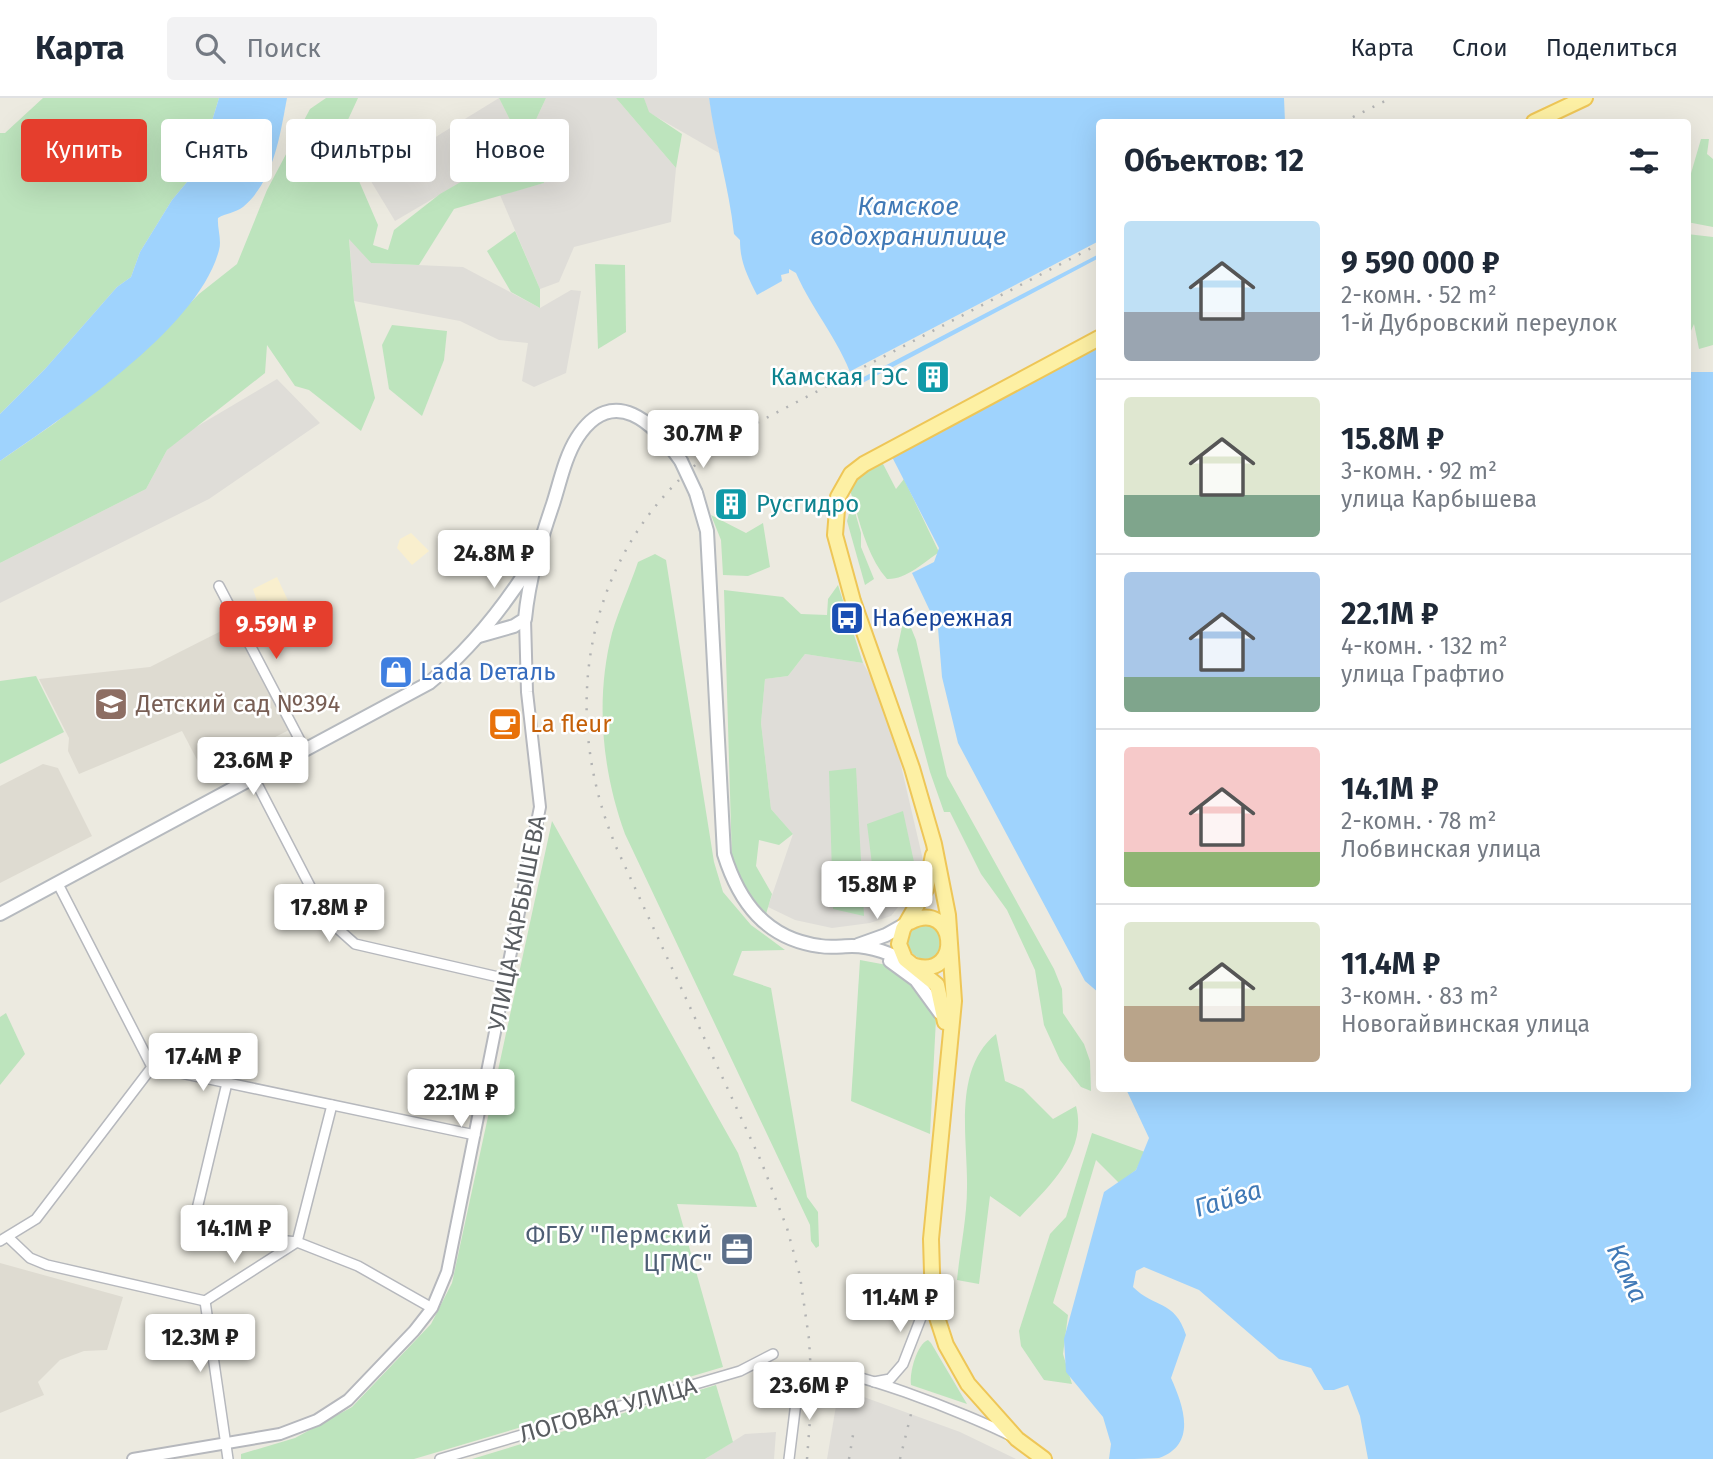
<!DOCTYPE html>
<html lang="ru">
<head>
<meta charset="utf-8">
<style>
	:root { --surface:#fff; --page:#f2f2f3; --text:#1f2937; --muted:#747a83; --line:#e0e1e3; --accent:#e53e2d }
	body { margin:0; font-family:"Fira Sans",sans-serif; background:var(--page); color:var(--text); height:100vh; display:flex; flex-direction:column; font-size:26px; white-space:nowrap }
	* { box-sizing:border-box; margin:0 }
	p { font-size:23px; color:var(--muted) }
	.icon { flex:none; width:38px; height:38px; fill:none; stroke:currentColor; stroke-width:2; stroke-linecap:round; stroke-linejoin:round }
	.map { position:relative; flex:1; overflow:hidden }
	.side { position:absolute; left:1096px; top:21px; width:595px; height:973px; display:flex; flex-direction:column; background:var(--surface); border-radius:7px; box-shadow:0 7px 28px #0002 }
	.side>* { flex:none }
	.guide { position:absolute; left:21px; top:21px; width:665px; height:63px; display:flex; gap:14px }
	.price { position:absolute; translate:-50% -60px; padding:0 16px; border-radius:7px; background:#fff; color:#222; font-size:23px; line-height:46px; filter:drop-shadow(0 2px 4px #0008) }
	.price::after { content:''; position:absolute; left:50%; top:42px; width:21px; height:16px; margin-left:-10px; background:inherit; clip-path:polygon(0 0,100% 0,50% 100%) }
	.price.active { background:var(--accent); color:#fff }
	ul { padding:0; list-style:none }
	li { display:flex; align-items:center; gap:21px; height:175px; padding:0 28px }
	li+li { border-top:2px solid var(--line) }
	li span { display:grid; place-items:center; flex:none; width:196px; height:140px; border-radius:7px; color:#555 }
	li>.icon { margin-inline-start:auto }
	span .icon { width:84px; height:84px; fill:#fffc; stroke-width:1 }
	li b { font-size:30px }
	h2 { display:flex; justify-content:space-between; align-items:center; height:84px; padding:0 28px; font-size:30px }
	.pill { padding:0 24px; border-radius:7px; background:var(--surface); box-shadow:0 7px 28px #0002; font-size:24px; line-height:63px }
	.pill.active { background:var(--accent); color:#fff }
	header { display:flex; align-items:center; gap:42px; box-sizing:border-box; height:98px; padding:0 35px; background:var(--surface); border-bottom:2px solid var(--line) }
	header strong { font-size:33px }
	nav { display:flex; gap:38px; margin-inline-start:auto; font-size:24px }
	.search { width:490px; height:63px; background:var(--page); display:flex; align-items:center; gap:18px; box-sizing:border-box; padding:0 24px; border-radius:7px; color:var(--muted); font-size:26px }
	.map>svg:first-child { display:block }
	.industrial { fill:#dfddd8 }
	.education { fill:#dedbd1 }
	.green { fill:#bde4bd }
	.sand { fill:#f9efce }
	.water { fill:#9fd3fd }
	.pier { fill:#eceae0 }
	.lines { fill:none; stroke-linecap:round; stroke-linejoin:round }
	.minor-casing { stroke:#b6b8bd; stroke-width:12 }
	.tertiary-casing { stroke:#b6b8bd; stroke-width:14 }
	.secondary-casing { stroke:#b6babf; stroke-width:16 }
	.primary-casing { stroke:#eec657; stroke-width:18 }
	.minor { stroke:#fff; stroke-width:9 }
	.tertiary { stroke:#fff; stroke-width:10 }
	.secondary { stroke:#fff; stroke-width:12 }
	.primary { stroke:#fdf0a4; stroke-width:14 }
	.rail { stroke:#b2b3b3; stroke-width:2.5; stroke-dasharray:2 9; stroke-linecap:butt }
	.secondary-bridge-casing { stroke:#b6babf; stroke-width:16; stroke-linecap:butt }
	.secondary-bridge { stroke:#fff; stroke-width:12 }
	.labels { text-anchor:middle; dominant-baseline:central; stroke-width:5; stroke-linejoin:round; paint-order:stroke }
	.culture-label { font-size:24px; fill:#0d838f; stroke:#fff; text-anchor:end }
	.transit-label { font-size:24px; fill:#164399; stroke:#fff; text-anchor:start }
	.shop-label { font-size:24px; fill:#366cbe; stroke:#fff; text-anchor:start }
	.education-label { font-size:24px; fill:#785e54; stroke:#fff; text-anchor:start }
	.food-label { font-size:24px; fill:#c56008; stroke:#fff; text-anchor:start }
	.street-label { font-size:24px; fill:#595d61; stroke:#fff }
	.service-label { font-size:24px; fill:#4e5e75; stroke:#fff; text-anchor:end }
	.water-label { font-size:26px; font-style:italic; fill:#4079b6; stroke:#fff }
</style>
</head>
<body>
<header>
<strong>Карта</strong>
<div class="search"><svg class="icon" aria-label="search" viewBox="0 0 24 24"><circle cx="10" cy="10" r="6"/><path d="M15 15l6 6"/></svg>Поиск</div>
<nav><a>Карта</a><a>Слои</a><a>Поделиться</a></nav>
</header>
<div class="map">
<svg width="1713" height="1361" viewBox="0 0 1713 1361">
	<rect width="100%" height="100%" fill="#eceae0"/>
	<g class="industrial">
		<polygon points="499,0 523,48 395,123 369,80"/>
		<polygon points="546,0 616,0 676,70 671,124 574,149 559,184 540,191 500,97 544,85 533,28"/>
		<polygon points="644,0 709,0 719,55 648,14"/>
		<polygon points="349,139 371,165 463,169 540,210 571,192 581,193 566,275 534,289 522,283 528,245 499,242 460,223 354,203"/>
		<polygon points="277,281 320,325 209,401 0,505 0,465 146,391 167,352 186,335"/>
		<polygon points="805,556 863,565 871,579 899,659 923,762 914,789 891,818 870,825 832,830 795,822 768,809 793,736 771,711 761,625 765,581 788,578"/>
		<polygon points="839,1290 960,1334 1016,1361 827,1361"/>
		<polygon points="776,1334 774,1361 705,1361 745,1336"/>
	</g>
	<g class="education">
		<polygon points="233,527 291,631 204,675 182,633 79,676 68,653 69,640 39,581 150,569"/>
		<polygon points="43,666 58,670 92,738 0,785 0,688"/>
		<polygon points="0,1165 123,1199 107,1252 84,1253 60,1262 38,1284 44,1297 0,1315"/>
	</g>
	<g class="green">
		<polygon points="43,0 219,0 197,72 172,102 140,154 131,179 117,189 45,271 0,316 0,35 5,35"/>
		<polygon points="326,0 358,0 334,52 368,53 359,83 378,127 373,147 388,152 394,132 440,96 523,48 499,0 546,0 533,28 544,85 454,111 419,167 371,165 349,141 354,203 375,300 361,333 309,292 295,288 267,247 265,275 167,352 146,391 0,465 0,363 55,325 132,264 199,196 237,166 267,92 310,11"/>
		<polygon points="616,0 644,0 649,14 682,36 676,70"/>
		<polygon points="1701,41 1709,41 1707,56 1713,61 1713,129 1687,124 1687,89"/>
		<polygon points="515,133 540,191 540,210 511,194 487,153"/>
		<polygon points="1687,136 1713,139 1713,247 1699,251 1694,226 1687,242"/>
		<polygon points="595,166 625,167 626,234 598,251"/>
		<polygon points="392,227 447,233 444,262 422,318 389,291 382,247"/>
		<path d="M 881,362 L 896,391 L 904,381 L 939,454 C 925,464 905,482 887,481 C 865,456 859,419 849,389 L 860,375 Z"/>
		<polygon points="850,412 855,414 861,435 861,449 874,481 865,487 847,423"/>
		<polygon points="711,417 746,435 763,425 770,469 748,478 723,477 721,442"/>
		<path d="M 655,456 L 666,462 L 714,764 L 723,794 L 751,827 L 785,852 L 742,853 L 733,877 L 771,890 L 807,1099 L 818,1114 L 819,1148 L 816,1150 L 811,1143 L 810,1127 L 625,736 C 602,673 595,601 612,535 C 619,511 630,488 638,464 Z"/>
		<polygon points="838,487 863,565 805,556 788,578 765,581 761,625 771,711 793,736 779,747 759,742 756,768 772,796 766,816 744,789 732,763 724,492 783,499 801,516 827,517 828,501"/>
		<polygon points="905,515 916,542 947,678 1054,871 1062,891 1063,915 1084,946 1090,963 1091,993 1081,989 1060,962 1044,927 1035,872 1007,812 981,776 950,714 944,714 930,674 897,552"/>
		<polygon points="36,578 64,634 0,666 0,583"/>
		<polygon points="856,670 864,818 833,811 829,673"/>
		<polygon points="903,713 914,764 895,800 878,815 867,726"/>
		<polygon points="552,723 738,1055 757,1109 677,1106 723,1269 414,1361 241,1361 241,1356 295,1340 352,1309 431,1226 452,1185"/>
		<circle cx="925" cy="844" r="17"/>
		<polygon points="860,862 887,867 908,879 925,897 936,921 930,1036 851,1003"/>
		<polygon points="6,915 25,956 0,987 0,919"/>
		<path d="M 996,936 L 1005,983 L 1023,991 L 1053,1021 L 1076,1008 C 1088,1054 1048,1089 1020,1119 L 990,1098 L 979,1186 L 957,1182 C 960,1152 967,1120 967,1090 C 968,1041 952,972 996,936 Z"/>
		<polygon points="1092,1035 1145,1054 1136,1072 1119,1085 1096,1062 1053,1205 1068,1217 1063,1256 1072,1286 1044,1282 1021,1248 1019,1233 1050,1136 1066,1119"/>
		<path d="M 928,1242 L 931,1245 L 967,1306 L 911,1287 C 909,1275 917,1246 928,1242 Z"/>
		<polygon points="716,1287 733,1344 705,1361 472,1361"/>
	</g>
	<g class="sand">
		<polygon points="411,435 429,453 412,467 397,450 400,441"/>
		<polygon points="277,479 291,509 279,515 267,502 257,503 253,491"/>
	</g>
	<g class="water">
		<path d="M 219,0 L 287,0 C 280,37 274,83 243,109 C 235,115 226,115 218,120 C 217,130 222,142 219,152 C 199,230 65,318 0,363 L 0,316 L 45,271 L 117,189 L 131,179 L 140,154 L 172,102 L 197,72 Z"/>
		<path d="M 709,0 L 1284,0 L 1285,24 L 1099,24 L 1099,160 L 855,289 C 844,248 813,214 796,175 L 789,171 L 789,175 L 781,177 L 782,183 L 757,197 C 747,177 740,164 740,142 L 734,136 C 729,88 715,46 709,0 Z"/>
		<polygon points="1099,248 1099,895 1085,883 958,645 942,579 938,530 912,475 934,464 939,450 891,357"/>
		<path d="M 1687,274 L 1713,274 L 1713,1361 L 1368,1361 L 1360,1318 L 1348,1287 L 1334,1292 L 1324,1292 L 1311,1270 L 1279,1261 L 1199,1192 L 1144,1169 L 1136,1173 L 1133,1189 C 1154,1210 1175,1202 1186,1237 L 1171,1280 C 1183,1307 1198,1346 1159,1360 C 1146,1361 1123,1361 1109,1361 L 1111,1346 L 1103,1319 L 1066,1274 L 1064,1241 L 1104,1094 L 1136,1072 L 1149,1040 L 1126,991 L 1687,990 Z"/>
	</g>
	<polygon class="pier" points="1099,143 1099,156 852,285 847,275"/>
	<g class="lines">
		<g class="minor-casing">
			<g id="minor">
				<polyline points="219,488 305,652"/>
				<polyline points="254,680 327,821 355,846 507,881"/>
				<polyline points="58,786 152,969 475,1037"/>
				<path d="M 227,985 L 197,1111 C 207,1128 276,1142 297,1144 L 332,1007"/>
				<polyline points="9,1140 30,1160 47,1167 205,1203 297,1144 358,1168 432,1210"/>
				<polyline points="0,1143 36,1121 152,969"/>
				<polyline points="205,1203 228,1361"/>
				<polyline points="874,1284 890,1281 903,1266 929,1199"/>
				<polyline points="440,1361 740,1273 773,1256"/>
				<path d="M 789,1361 L 799,1280 L 803,1273 C 834,1261 976,1320 1009,1337"/>
			</g>
		</g>
		<g class="tertiary-casing">
			<polyline id="tertiary" points="133,1361 280,1336 317,1322 348,1302 414,1233 432,1210 447,1174 540,709 527,594 525,521"/>
		</g>
		<g class="secondary-casing">
			<g id="secondary">
				<path d="M 696,395 L 707,433 L 724,756 C 739,804 766,841 820,848 C 831,850 842,848 852,848 C 873,848 891,856 909,865"/>
				<path d="M 479,538 L 514,528 L 525,521 C 529,480 540,444 553,406 C 560,384 565,359 577,340 C 613,284 655,326 681,363"/>
				<path d="M 0,816 L 429,585 C 471,551 506,506 534,461"/>
				<polyline points="858,847 886,837 909,824"/>
				<polyline points="890,863 916,882 940,915"/>
			</g>
		</g>
		<g class="primary-casing">
			<g id="primary">
				<polyline points="1534,24 1585,0"/>
				<polyline points="933,757 926,791 903,831 899,846 905,861 937,887 945,924"/>
				<path d="M 910,824 C 956,800 964,881 915,868"/>
				<polyline points="1044,1361 1017,1341 968,1286 946,1247 933,1207 931,1141 954,903 948,817 934,746 912,670 853,503 835,437 838,399 851,376 864,366 1099,240"/>
			</g>
		</g>
		<use href="#minor" class="minor"/>
		<use href="#tertiary" class="tertiary"/>
		<use href="#secondary" class="secondary"/>
		<use href="#primary" class="primary"/>
		<g class="rail">
			<polyline points="1343,24 1391,0"/>
			<path d="M 807,1361 L 812,1295 L 809,1241 L 800,1178 L 787,1130 L 761,1063 L 617,751 C 549,592 596,417 749,329 L 1099,146"/>
			<polyline points="849,1361 854,1331"/>
			<polyline points="900,1361 911,1316"/>
		</g>
		<g class="secondary-bridge-casing">
			<polyline id="secondary-bridge" points="681,363 696,395"/>
		</g>
		<use href="#secondary-bridge" class="secondary-bridge"/>
	</g>
	<defs>
		<g id="building-square" transform="scale(1.75)"><rect x="-9" y="-9" width="18" height="18" rx="4" fill="#0f9aa8" stroke="#fff"/><path d="M-4-6H4V6H1V3H-1V6H-4ZM-2.5-4.3h1.7v1.8h-1.7ZM.8-4.3h1.7v1.8H.8ZM-2.5-1h1.7V.8h-1.7ZM.8-1h1.7V.8H.8Z" fill="#fff"/></g>
		<g id="bus-square" transform="scale(1.75)"><rect x="-9" y="-9" width="18" height="18" rx="4" fill="#1a4fb4" stroke="#fff"/><path d="M-5-6H5V4H4V6H2V4H-2V6H-4V4H-5ZM-3.5-4V0h7V-4ZM-3.5 1.2v1.5H-2V1.2ZM2 1.2v1.5H3.5V1.2Z" fill="#fff"/></g>
		<g id="shop-square" transform="scale(1.75)"><rect x="-9" y="-9" width="18" height="18" rx="4" fill="#3f7fe0" stroke="#fff"/><path d="M-5-2.5h2.3a2.7 3.5 0 0 1 5.4 0H5L5.5 6h-11ZM-1.5-2.5h3a1.5 2.3 0 0 0-3 0Z" fill="#fff"/></g>
		<g id="school-square" transform="scale(1.75)"><rect x="-9" y="-9" width="18" height="18" rx="4" fill="#8d6e63" stroke="#fff"/><path d="M0-5L7-2L0 1L-7-2ZM-4 1L0 2.5L4 1V4Q0 6-4 4Z" fill="#fff"/></g>
		<g id="cafe-square" transform="scale(1.75)"><rect x="-9" y="-9" width="18" height="18" rx="4" fill="#e8710a" stroke="#fff"/><path d="M-5.5-4.5H6V0H3Q3 3.5 0 3.5H-2.5Q-5.5 3.5-5.5 0ZM3-3.2v2h1.7v-2ZM-6 4.5H4V6H-6Z" fill="#fff"/></g>
		<g id="office-square" transform="scale(1.75)"><rect x="-9" y="-9" width="18" height="18" rx="4" fill="#5c6f8a" stroke="#fff"/><path d="M-6-3h4V-5.5h4V-3h4V5H-6ZM-1-4.5V-3h2v-1.5ZM-6 0V1H6V0Z" fill="#fff"/></g>
	</defs>
	<g fill-rule="evenodd">
		<use href="#building-square" x="933" y="279"/>
		<use href="#building-square" x="731" y="406"/>
		<use href="#bus-square" x="847" y="520"/>
		<use href="#shop-square" x="396" y="574"/>
		<use href="#school-square" x="111" y="606"/>
		<use href="#cafe-square" x="505" y="626"/>
		<use href="#office-square" x="737" y="1151"/>
	</g>
	<g class="labels">
		<g class="culture-label">
			<text x="908" y="279">Камская ГЭС</text>
			<text x="756" y="406" text-anchor="start">Русгидро</text>
		</g>
		<g class="transit-label">
			<text x="872" y="520">Набережная</text>
		</g>
		<g class="shop-label">
			<text x="420" y="574">Lada Dеталь</text>
		</g>
		<g class="education-label">
			<text x="136" y="606">Детский сад №394</text>
		</g>
		<g class="food-label">
			<text x="530" y="626">La fleur</text>
		</g>
		<g class="street-label">
			<text transform="translate(517 825) rotate(-79)">УЛИЦА КАРБЫШЕВА</text>
			<text transform="translate(608 1312) rotate(-16)">ЛОГОВАЯ УЛИЦА</text>
		</g>
		<g class="service-label">
			<text x="712" y="1137">ФГБУ "Пермский<tspan x="712" dy="28">ЦГМС"</tspan></text>
		</g>
		<g class="water-label">
			<text x="908" y="108">Камское<tspan x="908" dy="30">водохранилище</tspan></text>
			<text transform="translate(1228 1101) rotate(-17)">Гайва</text>
			<text transform="translate(1627 1175) rotate(65)">Кама</text>
		</g>
	</g>
</svg>
<b class="price" style="left:703px;top:372px">30.7M ₽</b>
<b class="price" style="left:494px;top:492px">24.8M ₽</b>
<b class="price active" style="left:276px;top:563px">9.59M ₽</b>
<b class="price" style="left:253px;top:699px">23.6M ₽</b>
<b class="price" style="left:877px;top:823px">15.8M ₽</b>
<b class="price" style="left:329px;top:846px">17.8M ₽</b>
<b class="price" style="left:203px;top:995px">17.4M ₽</b>
<b class="price" style="left:461px;top:1031px">22.1M ₽</b>
<b class="price" style="left:234px;top:1167px">14.1M ₽</b>
<b class="price" style="left:900px;top:1236px">11.4M ₽</b>
<b class="price" style="left:200px;top:1276px">12.3M ₽</b>
<b class="price" style="left:809px;top:1324px">23.6M ₽</b>
<div class="guide">
<a class="pill active">Купить</a>
<a class="pill">Снять</a>
<a class="pill">Фильтры</a>
<a class="pill">Новое</a>
</div>
<section class="side">
<h2>Объектов: 12<svg class="icon" aria-label="filters" viewBox="0 0 24 24"><path d="M4 7h16M4 17h16"/><circle cx="9" cy="7" r="2"/><circle cx="15" cy="17" r="2"/></svg></h2>
<ul>
<li><span style="background:linear-gradient(#bfe0f5 65%,#9aa5b1 0)"><svg class="icon" aria-label="home" viewBox="0 0 24 24"><path d="M3 11l9-7 9 7M6 9v11h12V9"/></svg></span><div><b>9 590 000 ₽</b><p>2-комн. · 52 m²</p><p>1-й Дубровский переулок</p></div></li>
<li><span style="background:linear-gradient(#dfe7d0 70%,#7fa58c 0)"><svg class="icon" aria-label="home" viewBox="0 0 24 24"><path d="M3 11l9-7 9 7M6 9v11h12V9"/></svg></span><div><b>15.8M ₽</b><p>3-комн. · 92 m²</p><p>улица Карбышева</p></div></li>
<li><span style="background:linear-gradient(#a9c7e8 75%,#7fa58c 0)"><svg class="icon" aria-label="home" viewBox="0 0 24 24"><path d="M3 11l9-7 9 7M6 9v11h12V9"/></svg></span><div><b>22.1M ₽</b><p>4-комн. · 132 m²</p><p>улица Графтио</p></div></li>
<li><span style="background:linear-gradient(#f6c9c9 75%,#8fb573 0)"><svg class="icon" aria-label="home" viewBox="0 0 24 24"><path d="M3 11l9-7 9 7M6 9v11h12V9"/></svg></span><div><b>14.1M ₽</b><p>2-комн. · 78 m²</p><p>Лобвинская улица</p></div></li>
<li><span style="background:linear-gradient(#dfe7d0 60%,#b9a48a 0)"><svg class="icon" aria-label="home" viewBox="0 0 24 24"><path d="M3 11l9-7 9 7M6 9v11h12V9"/></svg></span><div><b>11.4M ₽</b><p>3-комн. · 83 m²</p><p>Новогайвинская улица</p></div></li>
</ul>
</section>
</div>
</body>
</html>
